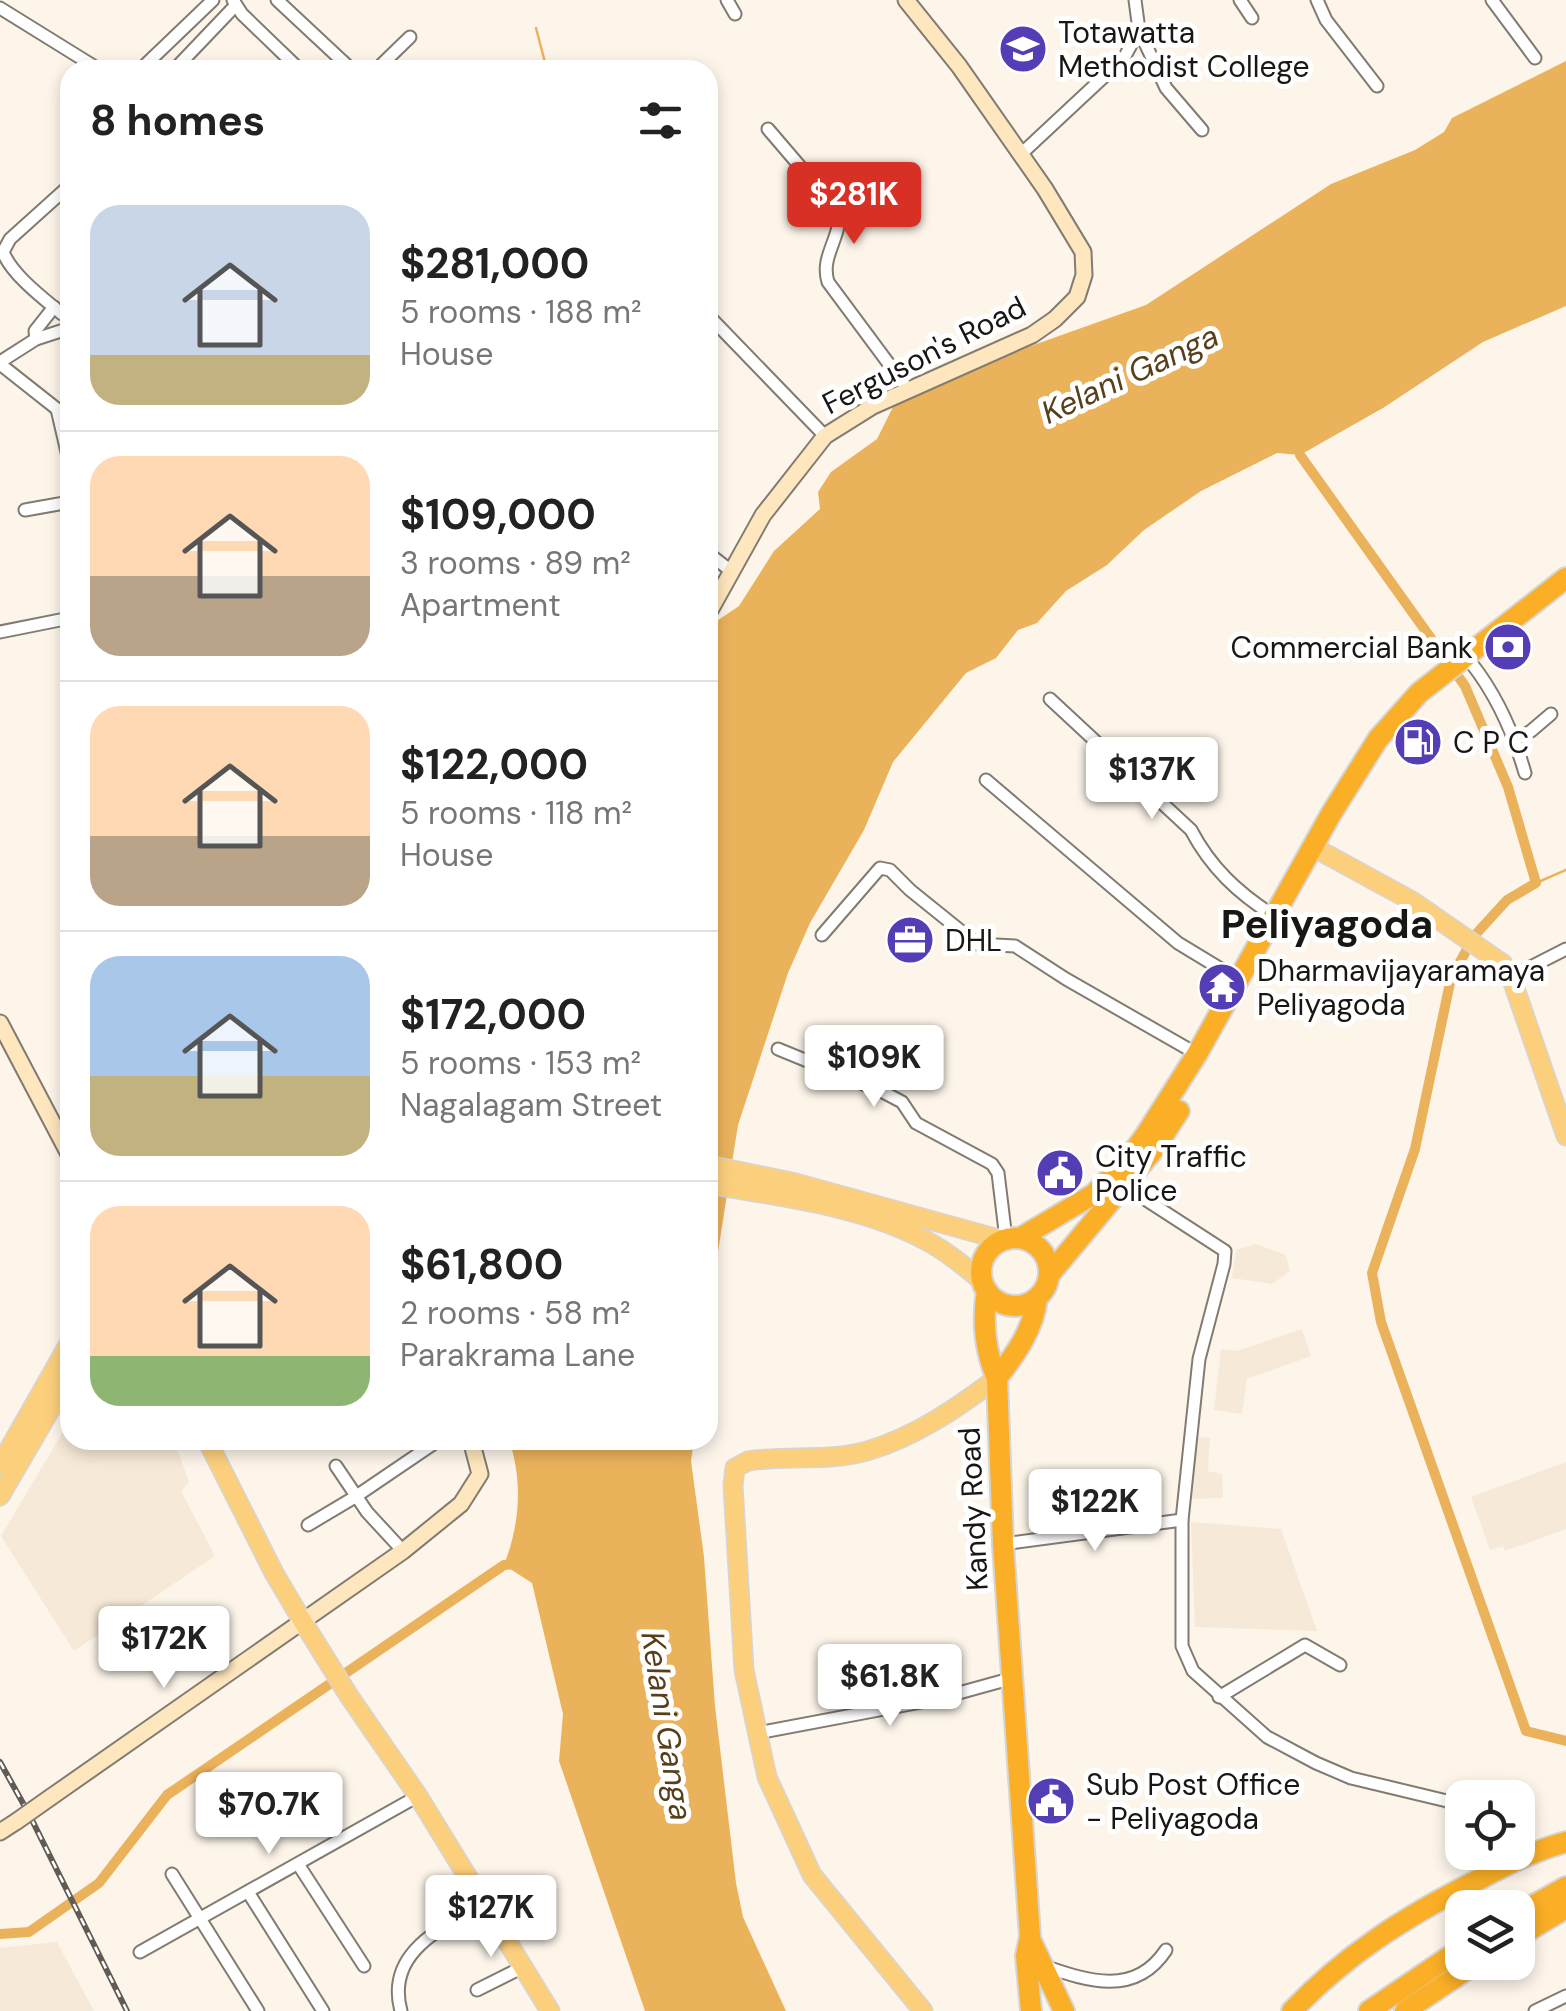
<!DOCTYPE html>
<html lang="en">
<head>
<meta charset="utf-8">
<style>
	:root { --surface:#fff; --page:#f6f6f6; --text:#222; --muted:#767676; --line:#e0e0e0; --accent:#d93025 }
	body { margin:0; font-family:"DM Sans",sans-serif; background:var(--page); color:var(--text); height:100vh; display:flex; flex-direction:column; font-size:38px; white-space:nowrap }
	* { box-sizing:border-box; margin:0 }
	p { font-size:32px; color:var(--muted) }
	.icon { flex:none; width:55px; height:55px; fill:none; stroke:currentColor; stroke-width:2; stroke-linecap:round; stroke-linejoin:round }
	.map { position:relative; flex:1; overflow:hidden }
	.drawer { position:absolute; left:60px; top:60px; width:658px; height:1390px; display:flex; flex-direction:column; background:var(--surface); border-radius:30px; box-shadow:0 5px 15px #0003 }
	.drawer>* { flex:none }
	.tools { position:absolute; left:1445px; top:1780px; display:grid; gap:20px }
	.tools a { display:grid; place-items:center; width:90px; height:90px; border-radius:20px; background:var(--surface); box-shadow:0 5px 15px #0003; font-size:50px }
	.price { position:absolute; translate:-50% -85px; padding:0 22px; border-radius:10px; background:#fff; color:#222; font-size:32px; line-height:65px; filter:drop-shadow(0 2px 5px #0008) }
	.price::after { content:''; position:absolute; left:50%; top:60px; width:30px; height:22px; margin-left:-15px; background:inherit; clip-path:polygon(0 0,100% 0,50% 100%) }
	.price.selected { background:var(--accent); color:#fff }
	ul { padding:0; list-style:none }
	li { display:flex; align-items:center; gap:30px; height:250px; padding:0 30px }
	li+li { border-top:2px solid var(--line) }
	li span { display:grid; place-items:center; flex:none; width:280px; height:200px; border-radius:30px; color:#555 }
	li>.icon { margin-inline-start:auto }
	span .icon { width:120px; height:120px; fill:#fffc; stroke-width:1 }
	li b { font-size:42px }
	h2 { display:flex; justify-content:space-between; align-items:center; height:120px; padding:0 30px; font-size:42px }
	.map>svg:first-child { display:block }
	.built { fill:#f6e9d7 }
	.water { fill:#ebb25c }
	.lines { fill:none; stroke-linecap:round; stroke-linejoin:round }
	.stream { stroke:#ebb25c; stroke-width:2.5 }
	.canal { stroke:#ebb25c; stroke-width:10 }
	.street-casing { stroke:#827b71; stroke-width:15 }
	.secondary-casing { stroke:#827b71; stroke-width:19 }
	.primary-casing { stroke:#d6d5d5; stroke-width:21 }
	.highway-casing { stroke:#d6d5d5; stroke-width:24 }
	.street { stroke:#fff; stroke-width:11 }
	.secondary { stroke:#fee7be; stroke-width:15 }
	.primary { stroke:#fccf7d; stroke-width:18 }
	.highway { stroke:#faaf26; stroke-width:20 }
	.rail-casing { stroke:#5f5b55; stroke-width:6 }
	.rail { stroke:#fff; stroke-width:2.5; stroke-dasharray:8; stroke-linecap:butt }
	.secondary-bridge-casing { stroke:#827b71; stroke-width:19; stroke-linecap:butt }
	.secondary-bridge { stroke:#fee7be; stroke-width:15 }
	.labels { text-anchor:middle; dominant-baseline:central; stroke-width:10; stroke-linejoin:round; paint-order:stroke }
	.poi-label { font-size:30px; fill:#191713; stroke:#fff; text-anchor:start }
	.street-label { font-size:30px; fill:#191713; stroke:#fff }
	.water-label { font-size:32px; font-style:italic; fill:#563f1a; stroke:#fff }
	.district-label { font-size:40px; font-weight:bold; fill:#191713; stroke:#fff }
</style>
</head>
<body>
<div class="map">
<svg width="1566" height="2011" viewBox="0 0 1566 2011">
	<rect width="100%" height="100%" fill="#fdf5ea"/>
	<g class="built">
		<polygon points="1255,1244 1286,1255 1290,1271 1272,1284 1232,1278 1236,1250"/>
		<polygon points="1302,1329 1311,1356 1247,1379 1242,1414 1214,1410 1221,1349 1237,1351"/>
		<polygon points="70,1420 70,1440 174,1440 189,1482 181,1491 215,1556 74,1651 1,1536"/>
		<polygon points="1196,1437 1210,1438 1208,1471 1222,1474 1223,1498 1189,1499"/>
		<polygon points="1566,1462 1566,1529 1505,1551 1503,1546 1490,1550 1471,1497"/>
		<polygon points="1191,1522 1281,1529 1317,1631 1195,1627"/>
		<polygon points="57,1942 94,2011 0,2011 0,1948"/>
	</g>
	<g class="water">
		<polygon points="1566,61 1566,306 1483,342 1383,408 1300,455 1277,453 1201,491 1144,530 1107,565 1066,591 1037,623 1018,630 996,658 966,673 893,762 864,830 810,923 788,973 738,1125 708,1315 708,627 739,606 774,551 820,509 818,492 831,472 877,439 894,405 966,369 1146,305 1331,184 1415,150 1444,132 1452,118"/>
		<path d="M 509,1440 L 694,1440 L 691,1461 L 704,1557 L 715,1706 L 736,1883 L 743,1917 L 786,2011 L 645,2011 L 559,1761 L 563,1714 L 532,1583 L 504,1565 C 520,1524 523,1481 509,1440 Z"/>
	</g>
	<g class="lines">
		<g class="stream">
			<polyline points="536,28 547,70"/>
			<polyline points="1536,883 1566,870"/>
		</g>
		<g class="canal">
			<polyline points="1300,455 1465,686 1508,787 1536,883 1507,900 1475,935 1451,978 1415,1149 1372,1273 1381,1322 1526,1731 1566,1741"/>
			<polyline points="0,1934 29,1932 99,1883 167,1795 504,1565 515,1564"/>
		</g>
		<g class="street-casing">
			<g id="street">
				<polyline points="233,0 242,14 300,70"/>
				<polyline points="277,0 352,70"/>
				<polyline points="727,0 735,14"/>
				<polyline points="1240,0 1252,18"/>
				<polyline points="1317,0 1326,20 1377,86"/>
				<polyline points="1492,0 1535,58"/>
				<polyline points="0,8 100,70"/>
				<polyline points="1139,30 1166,88 1202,130"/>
				<polyline points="140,70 213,0"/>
				<polyline points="174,70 235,6"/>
				<polyline points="376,70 410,37"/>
				<path d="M 768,129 L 839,212 C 841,239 820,256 828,282 L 909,391"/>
				<polyline points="1020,155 1124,58 1139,30 1135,0"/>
				<path d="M 70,185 L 10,239 L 3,252 C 12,275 43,298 62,314 L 70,311"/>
				<polyline points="708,315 825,436"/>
				<polyline points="36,339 35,331 54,307"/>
				<polyline points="0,362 36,339 70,328"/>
				<polyline points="0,364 57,409 70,413"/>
				<polyline points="57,409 70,465"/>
				<polyline points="25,510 70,502"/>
				<polyline points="708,553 731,571"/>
				<polyline points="0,632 70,618"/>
				<path d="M 1472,664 C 1497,696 1514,735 1525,773"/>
				<path d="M 1050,699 L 1191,830 C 1211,868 1238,893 1274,916"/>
				<polyline points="1515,740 1531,731 1551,714"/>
				<polyline points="986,780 1178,943 1239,980"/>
				<polyline points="822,935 880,868 890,870 910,890 977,944 1015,946 1066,979 1197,1054"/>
				<polyline points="1511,977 1566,949"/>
				<polyline points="778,1049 883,1092 902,1102 916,1123 992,1164 998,1173 1006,1239"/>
				<polyline points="1123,1185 1225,1251 1224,1264 1199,1359 1182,1520 1182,1646 1193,1671 1267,1737 1316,1763 1351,1778 1447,1801 1462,1812"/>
				<polyline points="336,1466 367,1512 403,1551"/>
				<polyline points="308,1525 355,1497 439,1440"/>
				<polyline points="1003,1544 1182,1520"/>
				<polyline points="1219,1697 1305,1645 1340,1665"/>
				<polyline points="757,1733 937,1699 1013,1678"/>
				<polyline points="298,1864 364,1966"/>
				<polyline points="172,1874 258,2011"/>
				<polyline points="248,1892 323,2011"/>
				<polyline points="140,1952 418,1796"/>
				<path d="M 1044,1966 C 1088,1981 1135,1997 1166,1950"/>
				<polyline points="477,1990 523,1967"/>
				<path d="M 401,2011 C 385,1952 442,1928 484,1903"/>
				<polyline points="1535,2011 1566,1996"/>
			</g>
		</g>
		<g class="secondary-casing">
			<g id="secondary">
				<polyline points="708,614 763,515 825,436 873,406 1032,335 1055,319 1077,297 1084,275 1083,252 1045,189 959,66 906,0"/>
				<polyline points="0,1023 70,1156"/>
				<polyline points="51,1797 403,1551 461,1504 480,1474 471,1440"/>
				<polyline points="0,1832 17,1821"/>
			</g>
		</g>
		<g class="primary-casing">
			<g id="primary">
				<polyline points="1313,847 1412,901 1503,964 1511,977 1566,1136"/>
				<polyline points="708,1165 796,1183 1002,1240"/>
				<path d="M 708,1184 C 779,1197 860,1205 925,1240 C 946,1251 964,1266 982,1281"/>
				<polyline points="207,1440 274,1573 303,1622 349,1696 418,1796 550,2011"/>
				<polyline points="0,1465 70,1342"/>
				<polyline points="0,1496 70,1376"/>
				<path d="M 923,2011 L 812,1875 L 767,1777 L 744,1670 L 733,1485 L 735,1468 L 748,1461 C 787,1455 829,1462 867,1451 C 915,1437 957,1408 997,1378"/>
			</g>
		</g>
		<g class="highway-casing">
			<g id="highway">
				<circle cx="1015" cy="1272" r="34"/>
				<polyline points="1020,1238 1094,1194 1126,1162 1145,1136 1197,1054 1331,814 1378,739 1419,693 1566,578"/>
				<polyline points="1049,1275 1155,1148 1179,1111"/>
				<path d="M 987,1291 C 982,1320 985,1352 997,1378 L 1003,1544 L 1030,1936 L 1026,1956 L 1031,2011"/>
				<path d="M 997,1378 C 1015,1355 1034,1329 1037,1298"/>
				<polyline points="1518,1914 1566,1887"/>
				<polyline points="1518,1937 1566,1908"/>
				<polyline points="1031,1941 1064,2011"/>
				<path d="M 1292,2011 C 1345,1955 1405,1917 1474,1882 C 1504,1866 1533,1851 1566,1842"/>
				<polyline points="1369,2011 1462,1948"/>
				<polyline points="1405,2011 1478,1962"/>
			</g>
		</g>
		<use href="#street" class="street"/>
		<use href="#secondary" class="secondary"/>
		<use href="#primary" class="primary"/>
		<use href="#highway" class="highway"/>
		<g class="rail-casing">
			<polyline id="rail" points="0,1762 29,1814 127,2011"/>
		</g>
		<use href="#rail" class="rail"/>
		<g class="secondary-bridge-casing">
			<polyline id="secondary-bridge" points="17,1821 51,1797"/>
		</g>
		<use href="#secondary-bridge" class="secondary-bridge"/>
	</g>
	<defs>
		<g id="school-disc" transform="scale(2.5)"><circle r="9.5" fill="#543db5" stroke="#fff"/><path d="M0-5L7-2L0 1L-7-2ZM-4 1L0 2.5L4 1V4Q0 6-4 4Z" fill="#fff"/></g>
		<g id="bank-disc" transform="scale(2.5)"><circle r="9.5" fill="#543db5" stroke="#fff"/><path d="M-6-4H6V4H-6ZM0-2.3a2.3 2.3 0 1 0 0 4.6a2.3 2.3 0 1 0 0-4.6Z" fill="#fff"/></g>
		<g id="fuel-disc" transform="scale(2.5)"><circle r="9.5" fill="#543db5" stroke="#fff"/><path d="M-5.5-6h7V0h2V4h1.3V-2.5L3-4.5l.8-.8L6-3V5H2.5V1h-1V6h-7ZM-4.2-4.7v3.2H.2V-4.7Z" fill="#fff"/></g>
		<g id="office-disc" transform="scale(2.5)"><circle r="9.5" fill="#543db5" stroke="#fff"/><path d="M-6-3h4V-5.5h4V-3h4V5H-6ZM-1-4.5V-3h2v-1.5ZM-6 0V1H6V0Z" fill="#fff"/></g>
		<g id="temple-disc" transform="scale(2.5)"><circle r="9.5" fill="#543db5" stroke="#fff"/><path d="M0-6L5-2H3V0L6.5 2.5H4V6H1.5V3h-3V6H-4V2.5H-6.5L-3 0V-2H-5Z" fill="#fff"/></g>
		<g id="civic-disc" transform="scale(2.5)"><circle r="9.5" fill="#543db5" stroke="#fff"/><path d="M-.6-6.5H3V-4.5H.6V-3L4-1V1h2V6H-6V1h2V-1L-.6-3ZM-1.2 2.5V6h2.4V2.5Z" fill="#fff"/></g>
	</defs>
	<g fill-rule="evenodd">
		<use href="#school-disc" x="1023" y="49"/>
		<use href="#bank-disc" x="1508" y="647"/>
		<use href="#fuel-disc" x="1418" y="742"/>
		<use href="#office-disc" x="910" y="940"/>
		<use href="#temple-disc" x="1222" y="987"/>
		<use href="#civic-disc" x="1060" y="1173"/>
		<use href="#civic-disc" x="1051" y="1801"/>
	</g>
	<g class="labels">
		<g class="poi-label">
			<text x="1058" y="32">Totawatta<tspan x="1058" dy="34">Methodist College</tspan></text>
			<text x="1473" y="647" text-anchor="end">Commercial Bank</text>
			<text x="1453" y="742">C P C</text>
			<text x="945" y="940">DHL</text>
			<text x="1257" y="970">Dharmavijayaramaya<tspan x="1257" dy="34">Peliyagoda</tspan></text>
			<text x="1095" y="1156">City Traffic<tspan x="1095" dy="34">Police</tspan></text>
			<text x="1086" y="1784">Sub Post Office<tspan x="1086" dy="34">- Peliyagoda</tspan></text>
		</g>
		<g class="street-label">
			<text transform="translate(924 355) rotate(-27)">Ferguson's Road</text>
			<text transform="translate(973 1509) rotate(-93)">Kandy Road</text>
		</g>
		<g class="water-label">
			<text transform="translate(1130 374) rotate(-25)">Kelani Ganga</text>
			<text transform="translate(667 1726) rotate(81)">Kelani Ganga</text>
		</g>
		<g class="district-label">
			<text x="1327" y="924">Peliyagoda</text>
		</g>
	</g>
</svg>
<div class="tools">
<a><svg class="icon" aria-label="locate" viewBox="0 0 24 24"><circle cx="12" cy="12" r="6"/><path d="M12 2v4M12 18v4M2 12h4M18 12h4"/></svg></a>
<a><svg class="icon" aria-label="layers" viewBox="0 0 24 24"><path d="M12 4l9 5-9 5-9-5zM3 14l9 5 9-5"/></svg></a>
</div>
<b class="price selected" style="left:854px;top:247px">$281K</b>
<b class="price" style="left:1152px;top:822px">$137K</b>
<b class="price" style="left:874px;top:1110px">$109K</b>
<b class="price" style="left:1095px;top:1554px">$122K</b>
<b class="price" style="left:164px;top:1691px">$172K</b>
<b class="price" style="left:890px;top:1729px">$61.8K</b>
<b class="price" style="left:269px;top:1857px">$70.7K</b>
<b class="price" style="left:491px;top:1960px">$127K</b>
<section class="drawer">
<h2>8 homes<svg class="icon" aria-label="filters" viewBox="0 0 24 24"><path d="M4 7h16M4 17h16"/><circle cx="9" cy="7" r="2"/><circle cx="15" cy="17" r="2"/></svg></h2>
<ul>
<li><span style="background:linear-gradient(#c9d6e8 75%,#c2b280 0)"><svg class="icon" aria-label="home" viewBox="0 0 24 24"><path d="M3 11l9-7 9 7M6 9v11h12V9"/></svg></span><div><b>$281,000</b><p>5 rooms · 188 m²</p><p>House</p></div></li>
<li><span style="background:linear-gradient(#ffd9b3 60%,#b9a48a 0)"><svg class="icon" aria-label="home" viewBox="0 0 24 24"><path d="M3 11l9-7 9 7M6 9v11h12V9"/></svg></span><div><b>$109,000</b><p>3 rooms · 89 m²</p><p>Apartment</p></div></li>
<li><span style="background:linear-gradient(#ffd9b3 65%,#b9a48a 0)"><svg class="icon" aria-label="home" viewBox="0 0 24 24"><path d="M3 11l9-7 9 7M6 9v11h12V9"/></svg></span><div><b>$122,000</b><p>5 rooms · 118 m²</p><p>House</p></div></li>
<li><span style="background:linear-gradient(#a9c7e8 60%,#c2b280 0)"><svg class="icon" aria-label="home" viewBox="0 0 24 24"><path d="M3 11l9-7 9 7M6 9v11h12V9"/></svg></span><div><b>$172,000</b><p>5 rooms · 153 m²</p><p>Nagalagam Street</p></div></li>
<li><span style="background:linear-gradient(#ffd9b3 75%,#8fb573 0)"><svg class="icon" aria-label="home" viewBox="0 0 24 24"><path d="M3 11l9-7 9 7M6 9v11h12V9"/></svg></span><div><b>$61,800</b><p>2 rooms · 58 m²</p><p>Parakrama Lane</p></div></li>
</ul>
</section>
</div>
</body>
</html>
